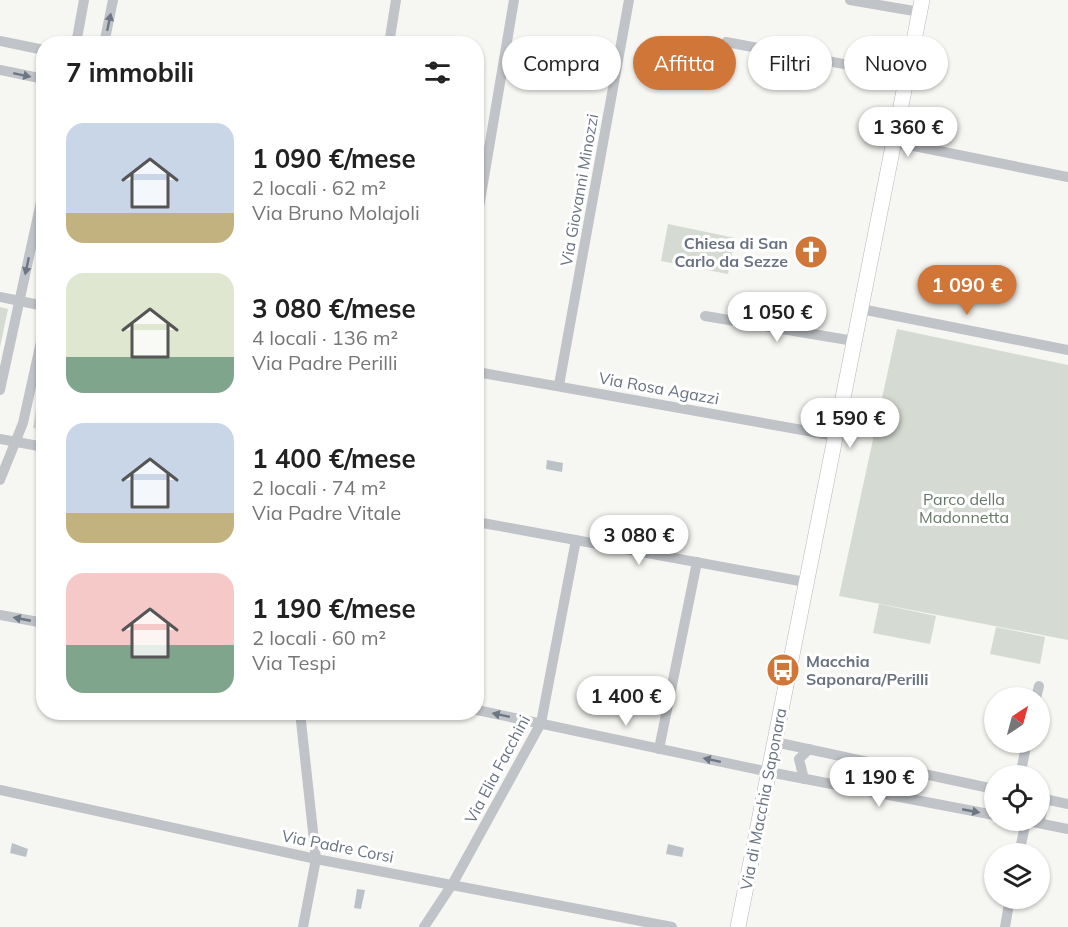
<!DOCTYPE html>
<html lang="it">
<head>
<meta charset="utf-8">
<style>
	:root { --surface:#fff; --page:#f2f2f2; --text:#222; --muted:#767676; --accent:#d07639 }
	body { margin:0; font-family:Mulish,sans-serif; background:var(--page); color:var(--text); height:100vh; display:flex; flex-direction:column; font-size:22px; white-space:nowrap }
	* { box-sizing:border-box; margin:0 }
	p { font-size:20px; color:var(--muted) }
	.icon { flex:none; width:33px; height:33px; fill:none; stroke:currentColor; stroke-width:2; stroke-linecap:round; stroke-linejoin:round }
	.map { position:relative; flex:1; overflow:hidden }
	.drawer { position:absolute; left:36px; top:36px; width:448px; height:684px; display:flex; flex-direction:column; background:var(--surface); border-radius:24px; box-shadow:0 2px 4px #0004 }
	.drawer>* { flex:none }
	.banner { position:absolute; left:502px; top:36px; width:476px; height:54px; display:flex; gap:12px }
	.needle { width:39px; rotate:36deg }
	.controls { position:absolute; left:984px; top:687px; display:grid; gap:12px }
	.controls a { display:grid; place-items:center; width:66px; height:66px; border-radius:50%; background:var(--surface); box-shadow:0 2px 4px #0004; font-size:30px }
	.price { position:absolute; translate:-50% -51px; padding:0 14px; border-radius:21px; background:#fff; color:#222; font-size:20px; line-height:39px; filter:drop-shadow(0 2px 3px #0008) }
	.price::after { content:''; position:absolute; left:50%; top:36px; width:18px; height:14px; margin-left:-9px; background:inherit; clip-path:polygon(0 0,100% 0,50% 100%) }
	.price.active { background:var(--accent); color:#fff }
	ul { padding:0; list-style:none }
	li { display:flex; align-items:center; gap:18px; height:150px; padding:0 30px }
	li span { display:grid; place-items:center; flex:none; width:168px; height:120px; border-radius:18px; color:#555 }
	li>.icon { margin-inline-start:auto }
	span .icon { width:72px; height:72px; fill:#fffc; stroke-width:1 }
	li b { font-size:26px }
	h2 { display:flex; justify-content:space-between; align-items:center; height:72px; padding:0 30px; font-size:26px }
	.tag { padding:0 21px; border-radius:27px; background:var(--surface); box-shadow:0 2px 4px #0004; font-size:21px; line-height:54px }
	.tag.active { background:var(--accent); color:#fff }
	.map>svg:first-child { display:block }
	.green { fill:#d5dbd3 }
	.water { fill:#bbc2c7 }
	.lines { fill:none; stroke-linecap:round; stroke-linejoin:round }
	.secondary-casing { stroke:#b3b6bb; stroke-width:16 }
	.street { stroke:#c0c3c7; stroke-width:10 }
	.secondary { stroke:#fff; stroke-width:15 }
	.oneway { fill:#6c7684 }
	.labels { text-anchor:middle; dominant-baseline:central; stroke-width:6; stroke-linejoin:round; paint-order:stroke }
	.street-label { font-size:16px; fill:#687281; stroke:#fff }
	.poi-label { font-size:16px; font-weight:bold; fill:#687281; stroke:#fff; text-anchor:end }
	.park-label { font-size:16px; fill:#677967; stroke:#fff }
</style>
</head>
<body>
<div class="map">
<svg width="1068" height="927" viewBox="0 0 1068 927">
	<rect width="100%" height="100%" fill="#f6f6f3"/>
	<g class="green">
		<polygon points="668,224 735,238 728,274 661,261"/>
		<polygon points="0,307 8,309 0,347"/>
		<polygon points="897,329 1068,365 1068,640 839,596"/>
		<polygon points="43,371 44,430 43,430 33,428"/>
		<polygon points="879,604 936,616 930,644 873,633"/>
		<polygon points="996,627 1045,637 1040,664 990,654"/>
	</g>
	<g class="water">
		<polygon points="547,460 563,463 562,472 546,469"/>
		<polygon points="12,843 28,849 26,857 10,853"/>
		<polygon points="668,844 684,848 682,857 666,854"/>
		<polygon points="357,889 365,890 361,909 354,908"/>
	</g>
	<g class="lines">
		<g class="secondary-casing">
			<polyline id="secondary" points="738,927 922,0"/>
		</g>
		<g class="street">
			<polyline points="850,0 920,12"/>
			<polyline points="0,41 44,50"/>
			<polyline points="726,42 908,76"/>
			<polyline points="76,44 84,0"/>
			<polyline points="104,44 113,0"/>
			<polyline points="389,44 396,0"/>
			<polyline points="0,70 44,79"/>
			<polyline points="894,142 1068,177"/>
			<polyline points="477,167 478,169"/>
			<polyline points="477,219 514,0"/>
			<polyline points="0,297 44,306"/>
			<polyline points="861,309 1068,350"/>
			<polyline points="705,316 854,341"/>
			<polyline points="477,372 836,436"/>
			<polyline points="559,385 629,0"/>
			<polyline points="0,390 44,188"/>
			<polyline points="0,439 44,447"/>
			<polyline points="0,480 23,423 44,328"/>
			<polyline points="477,522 805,582"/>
			<polyline points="0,615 44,623"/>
			<polyline points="1036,698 1039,686"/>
			<polyline points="477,710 769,772 994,815"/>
			<polyline points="300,712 316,859 303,927"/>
			<polyline points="775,742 994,789"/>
			<polyline points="659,749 697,562"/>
			<polyline points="1020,776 1027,742"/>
			<polyline points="804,779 799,759 809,749"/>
			<polyline points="0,790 316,859 672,927"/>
			<polyline points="1040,798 1068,804"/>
			<polyline points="1023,820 1068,829"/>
			<polyline points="1039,823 1045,799"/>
			<polyline points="1019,854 1026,821"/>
			<polyline points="424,927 453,883 541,723 576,540"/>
			<polyline points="1005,927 1010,898"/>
		</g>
		<use href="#secondary" class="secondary"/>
	</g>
	<defs><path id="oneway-solid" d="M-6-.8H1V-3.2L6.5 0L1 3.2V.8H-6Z" transform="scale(1.5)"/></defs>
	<g class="oneway">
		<use href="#oneway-solid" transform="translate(109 22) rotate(-78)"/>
		<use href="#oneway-solid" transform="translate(22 75) rotate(12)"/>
		<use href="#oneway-solid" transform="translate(27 266) rotate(102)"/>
		<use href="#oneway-solid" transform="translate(22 619) rotate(-169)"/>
		<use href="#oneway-solid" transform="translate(501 715) rotate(-168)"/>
		<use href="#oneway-solid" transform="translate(712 760) rotate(-168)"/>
		<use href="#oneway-solid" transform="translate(971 811) rotate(11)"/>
	</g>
	<defs>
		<g id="church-disc" transform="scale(1.725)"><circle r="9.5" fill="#d07639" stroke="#fff"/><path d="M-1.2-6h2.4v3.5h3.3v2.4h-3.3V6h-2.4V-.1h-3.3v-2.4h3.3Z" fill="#fff"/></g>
		<g id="bus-disc" transform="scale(1.725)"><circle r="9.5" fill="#d07639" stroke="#fff"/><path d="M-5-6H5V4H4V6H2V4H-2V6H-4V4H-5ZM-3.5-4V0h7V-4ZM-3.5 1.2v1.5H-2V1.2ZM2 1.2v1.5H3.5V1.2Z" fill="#fff"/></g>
	</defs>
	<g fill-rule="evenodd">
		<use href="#church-disc" x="811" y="252"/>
		<use href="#bus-disc" x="783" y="670"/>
	</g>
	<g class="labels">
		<g class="street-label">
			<text transform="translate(579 190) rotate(-80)">Via Giovanni Minozzi</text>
			<text transform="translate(659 388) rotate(10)">Via Rosa Agazzi</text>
			<text transform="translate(497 769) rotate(-62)">Via Elia Facchini</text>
			<text transform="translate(763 799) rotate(-79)">Via di Macchia Saponara</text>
			<text transform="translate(338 846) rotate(11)">Via Padre Corsi</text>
		</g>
		<g class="poi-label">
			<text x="788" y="243">Chiesa di San<tspan x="788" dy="18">Carlo da Sezze</tspan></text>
			<text x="806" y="661" text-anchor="start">Macchia<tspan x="806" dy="18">Saponara/Perilli</tspan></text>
		</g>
		<g class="park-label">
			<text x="964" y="499">Parco della<tspan x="964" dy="18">Madonnetta</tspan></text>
		</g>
	</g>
</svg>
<div class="controls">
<a><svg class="needle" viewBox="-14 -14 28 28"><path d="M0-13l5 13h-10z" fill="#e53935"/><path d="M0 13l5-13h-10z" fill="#767676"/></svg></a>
<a><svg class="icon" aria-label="locate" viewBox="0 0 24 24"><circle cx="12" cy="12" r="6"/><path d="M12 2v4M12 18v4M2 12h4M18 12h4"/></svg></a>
<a><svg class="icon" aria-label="layers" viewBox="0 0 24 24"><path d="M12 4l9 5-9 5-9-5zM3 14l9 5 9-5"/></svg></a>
</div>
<b class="price" style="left:908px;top:158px">1 360 €</b>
<b class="price active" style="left:967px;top:316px">1 090 €</b>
<b class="price" style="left:777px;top:343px">1 050 €</b>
<b class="price" style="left:850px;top:449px">1 590 €</b>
<b class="price" style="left:639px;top:566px">3 080 €</b>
<b class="price" style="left:626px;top:727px">1 400 €</b>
<b class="price" style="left:879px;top:808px">1 190 €</b>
<div class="banner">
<a class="tag">Compra</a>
<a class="tag active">Affitta</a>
<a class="tag">Filtri</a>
<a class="tag">Nuovo</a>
</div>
<section class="drawer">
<h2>7 immobili<svg class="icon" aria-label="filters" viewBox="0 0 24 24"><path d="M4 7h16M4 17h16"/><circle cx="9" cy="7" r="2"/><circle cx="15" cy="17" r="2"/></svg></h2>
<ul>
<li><span style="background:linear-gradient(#c9d6e8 75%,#c2b280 0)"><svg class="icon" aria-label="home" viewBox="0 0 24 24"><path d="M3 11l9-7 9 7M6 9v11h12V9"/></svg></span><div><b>1 090 €/mese</b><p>2 locali · 62 m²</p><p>Via Bruno Molajoli</p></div></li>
<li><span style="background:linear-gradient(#dfe7d0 70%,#7fa58c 0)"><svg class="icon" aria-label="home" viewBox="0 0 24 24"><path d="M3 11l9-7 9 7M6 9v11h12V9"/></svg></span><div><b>3 080 €/mese</b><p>4 locali · 136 m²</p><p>Via Padre Perilli</p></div></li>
<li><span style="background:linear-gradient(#c9d6e8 75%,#c2b280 0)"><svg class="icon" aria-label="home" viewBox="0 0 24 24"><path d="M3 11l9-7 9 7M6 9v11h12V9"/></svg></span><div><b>1 400 €/mese</b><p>2 locali · 74 m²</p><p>Via Padre Vitale</p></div></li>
<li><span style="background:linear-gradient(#f6c9c9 60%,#7fa58c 0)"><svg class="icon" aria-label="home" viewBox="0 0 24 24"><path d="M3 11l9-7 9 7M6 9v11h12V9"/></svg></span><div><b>1 190 €/mese</b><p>2 locali · 60 m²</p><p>Via Tespi</p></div></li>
</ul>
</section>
</div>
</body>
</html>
